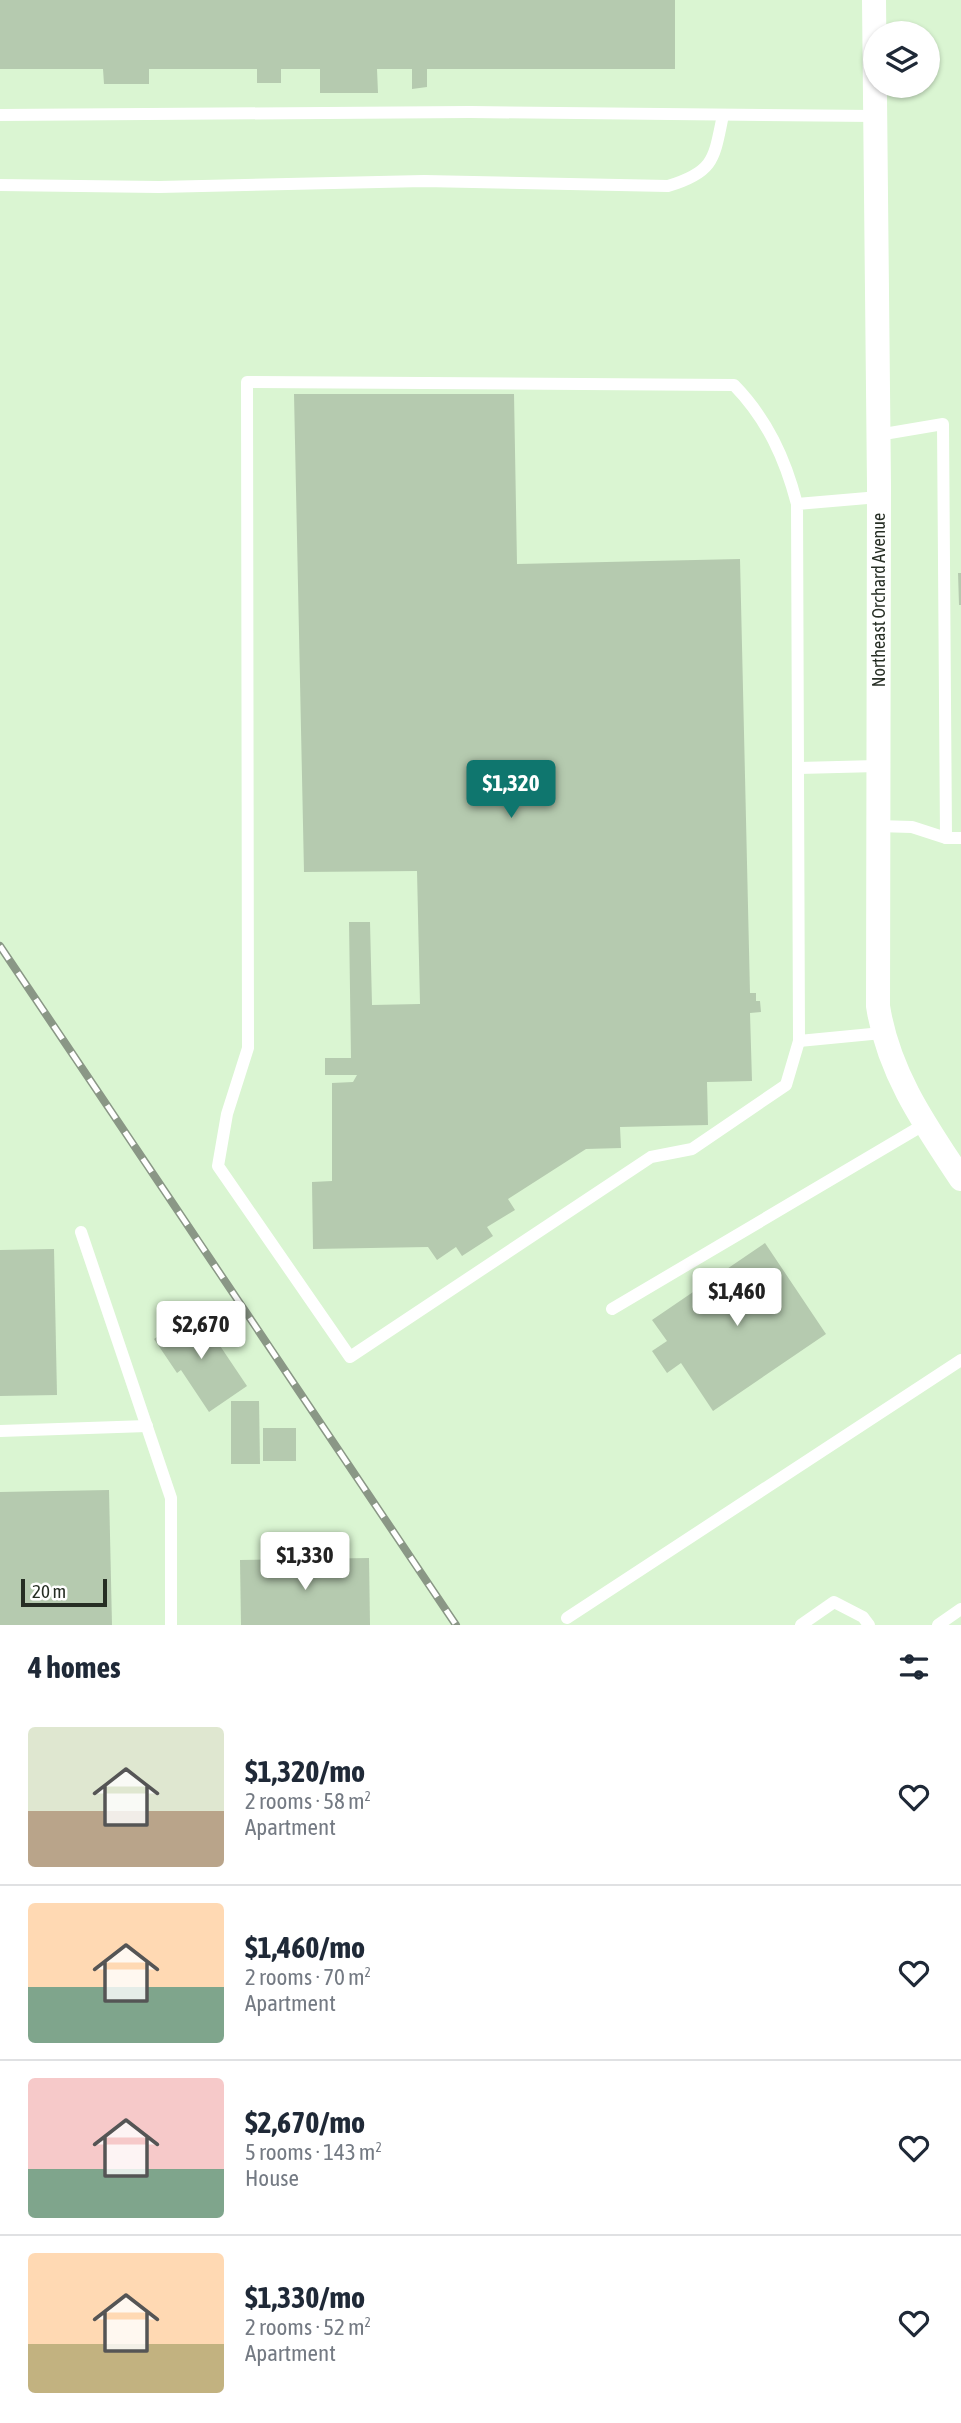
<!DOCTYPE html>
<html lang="en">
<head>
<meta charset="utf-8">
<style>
	:root { --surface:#fff; --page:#f2f2f3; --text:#1f2937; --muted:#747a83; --line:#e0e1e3; --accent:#0f766e }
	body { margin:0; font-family:"Asap Condensed",sans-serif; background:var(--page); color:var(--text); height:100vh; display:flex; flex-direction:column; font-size:26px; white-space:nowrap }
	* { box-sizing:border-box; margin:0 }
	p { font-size:23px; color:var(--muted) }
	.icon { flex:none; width:38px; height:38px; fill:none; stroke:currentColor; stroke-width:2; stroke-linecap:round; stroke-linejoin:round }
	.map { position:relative; height:1625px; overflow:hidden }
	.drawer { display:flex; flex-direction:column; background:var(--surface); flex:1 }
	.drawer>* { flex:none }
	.tools { position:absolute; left:863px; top:21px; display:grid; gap:14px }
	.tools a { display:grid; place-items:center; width:77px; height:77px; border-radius:50%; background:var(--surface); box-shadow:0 2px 5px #0004; font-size:35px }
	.scale { position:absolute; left:21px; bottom:18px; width:86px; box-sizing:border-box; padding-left:7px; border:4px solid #262e24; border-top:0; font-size:19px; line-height:24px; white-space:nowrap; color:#262e24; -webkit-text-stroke:5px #fff; paint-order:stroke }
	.price { position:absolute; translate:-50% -60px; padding:0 16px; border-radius:7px; background:#fff; color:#222; font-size:23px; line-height:46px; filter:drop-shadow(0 2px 4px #0008) }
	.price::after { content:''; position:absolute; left:50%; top:42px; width:21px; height:16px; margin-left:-10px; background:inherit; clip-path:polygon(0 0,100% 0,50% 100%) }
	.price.active { background:var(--accent); color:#fff }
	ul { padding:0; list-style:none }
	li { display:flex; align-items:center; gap:21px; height:175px; padding:0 28px }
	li+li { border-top:2px solid var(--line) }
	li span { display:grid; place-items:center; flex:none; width:196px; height:140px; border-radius:7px; color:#555 }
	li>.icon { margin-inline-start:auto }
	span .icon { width:84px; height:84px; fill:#fffc; stroke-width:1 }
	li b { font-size:30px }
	h2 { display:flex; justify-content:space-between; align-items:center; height:84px; padding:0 28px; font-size:30px }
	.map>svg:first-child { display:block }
	.built { fill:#daf5d2; fill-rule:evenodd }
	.building { fill:#b5caaf }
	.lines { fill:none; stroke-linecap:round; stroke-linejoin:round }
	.service { stroke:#fff; stroke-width:12 }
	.minor { stroke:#fff; stroke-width:24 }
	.rail-casing { stroke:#8a9786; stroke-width:8 }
	.rail { stroke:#fff; stroke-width:5; stroke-dasharray:16; stroke-linecap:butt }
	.labels { text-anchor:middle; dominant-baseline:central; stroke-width:7; stroke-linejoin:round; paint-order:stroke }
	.street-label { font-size:18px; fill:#262e24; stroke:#fff }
</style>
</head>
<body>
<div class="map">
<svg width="961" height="1625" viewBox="0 0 961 1625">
	<rect width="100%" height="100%" fill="#edffe8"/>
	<path class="built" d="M 0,0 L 961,0 L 961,1625 L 0,1625 ZM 875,33 L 928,33 L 928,86 L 875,86 Z"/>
	<g class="building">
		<polygon points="0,0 675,0 675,69 427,69 427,87 412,89 412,69 377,69 378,93 320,93 320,69 281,69 281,83 257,83 257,69 149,69 149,84 104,84 103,69 0,69"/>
		<polygon points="294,394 514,394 517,564 740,559 750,993 756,993 756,1001 760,1001 761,1012 750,1013 752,1081 707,1082 708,1125 620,1127 621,1148 586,1149 508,1199 515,1210 487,1227 493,1236 462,1256 456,1247 437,1260 428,1247 313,1249 312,1182 332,1181 332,1083 353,1082 357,1075 325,1075 325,1058 351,1058 349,922 370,922 372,1005 420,1004 417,871 304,872"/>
		<polygon points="958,573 961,573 961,605 959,605"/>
		<polygon points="765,1243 826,1334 713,1411 681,1363 667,1373 652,1351 667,1341 652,1320"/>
		<polygon points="54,1249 57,1395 0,1396 0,1250"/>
		<polygon points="196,1310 247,1386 209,1412 181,1370 177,1373 154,1339"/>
		<polygon points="231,1401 259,1401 260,1464 231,1464"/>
		<rect x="263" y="1428" width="33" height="33"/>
		<polygon points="109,1490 112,1625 0,1625 0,1492"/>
		<polygon points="369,1558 370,1625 241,1625 240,1560"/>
	</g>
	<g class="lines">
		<g class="service">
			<polyline points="0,115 470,112 875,116"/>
			<path d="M 0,185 L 159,187 L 424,181 L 668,186 C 715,172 714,158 723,115"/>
			<polyline points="879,497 797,504 799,1041 882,1033"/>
			<path d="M 797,504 C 785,458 767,419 734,385 L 247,382 L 248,1048 L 227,1114 L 218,1166 L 350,1357 L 651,1157 L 692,1149 L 786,1085 L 799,1041"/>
			<polyline points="799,768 877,766"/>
			<polyline points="877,826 912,827 946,838 943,424 878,435"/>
			<polyline points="946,838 961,838"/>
			<polyline points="81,1232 171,1498 171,1625"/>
			<polyline points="612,1309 925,1124"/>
			<polyline points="0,1431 147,1426"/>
			<polyline points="567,1618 961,1360"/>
			<polyline points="801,1625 834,1602 863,1617 869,1625"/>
			<polyline points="938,1625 961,1609"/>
		</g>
		<path class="minor" d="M 874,0 L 879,486 L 878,1006 C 888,1072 925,1125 961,1179"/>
		<g class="rail-casing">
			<polyline id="rail" points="0,946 456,1625"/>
		</g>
		<use href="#rail" class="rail"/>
	</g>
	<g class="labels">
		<g class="street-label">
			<text transform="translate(878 600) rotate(-90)">Northeast Orchard Avenue</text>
		</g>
	</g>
</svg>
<div class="tools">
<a><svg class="icon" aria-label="layers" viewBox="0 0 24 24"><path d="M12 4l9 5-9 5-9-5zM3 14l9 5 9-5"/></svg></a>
</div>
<div class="scale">20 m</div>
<b class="price active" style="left:511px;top:820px">$1,320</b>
<b class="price" style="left:737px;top:1328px">$1,460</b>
<b class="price" style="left:201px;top:1361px">$2,670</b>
<b class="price" style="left:305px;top:1592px">$1,330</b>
</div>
<section class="drawer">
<h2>4 homes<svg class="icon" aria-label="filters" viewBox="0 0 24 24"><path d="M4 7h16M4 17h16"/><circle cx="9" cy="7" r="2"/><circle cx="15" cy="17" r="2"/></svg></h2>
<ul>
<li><span style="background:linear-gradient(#dfe7d0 60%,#b9a48a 0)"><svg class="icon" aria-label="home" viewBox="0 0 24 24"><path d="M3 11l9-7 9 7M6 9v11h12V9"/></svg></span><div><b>$1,320/mo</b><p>2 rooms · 58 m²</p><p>Apartment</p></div><svg class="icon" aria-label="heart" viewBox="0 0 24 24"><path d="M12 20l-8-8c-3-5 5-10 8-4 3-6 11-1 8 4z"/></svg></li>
<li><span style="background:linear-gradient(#ffd9b3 60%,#7fa58c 0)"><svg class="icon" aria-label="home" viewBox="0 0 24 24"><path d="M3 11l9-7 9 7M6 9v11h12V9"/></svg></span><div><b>$1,460/mo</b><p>2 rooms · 70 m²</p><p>Apartment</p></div><svg class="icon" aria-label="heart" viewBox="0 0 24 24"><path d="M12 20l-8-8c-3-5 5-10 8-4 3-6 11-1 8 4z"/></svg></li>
<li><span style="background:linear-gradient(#f6c9c9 65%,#7fa58c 0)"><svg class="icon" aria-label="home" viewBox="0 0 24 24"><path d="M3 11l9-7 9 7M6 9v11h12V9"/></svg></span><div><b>$2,670/mo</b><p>5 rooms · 143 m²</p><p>House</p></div><svg class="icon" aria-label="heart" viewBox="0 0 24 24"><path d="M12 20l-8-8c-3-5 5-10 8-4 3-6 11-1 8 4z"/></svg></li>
<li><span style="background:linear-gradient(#ffd9b3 65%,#c2b280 0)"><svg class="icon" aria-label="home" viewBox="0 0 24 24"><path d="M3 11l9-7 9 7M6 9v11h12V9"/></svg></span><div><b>$1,330/mo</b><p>2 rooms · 52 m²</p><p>Apartment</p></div><svg class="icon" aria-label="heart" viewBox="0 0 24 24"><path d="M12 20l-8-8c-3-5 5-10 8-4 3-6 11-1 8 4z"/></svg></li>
</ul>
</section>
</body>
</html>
